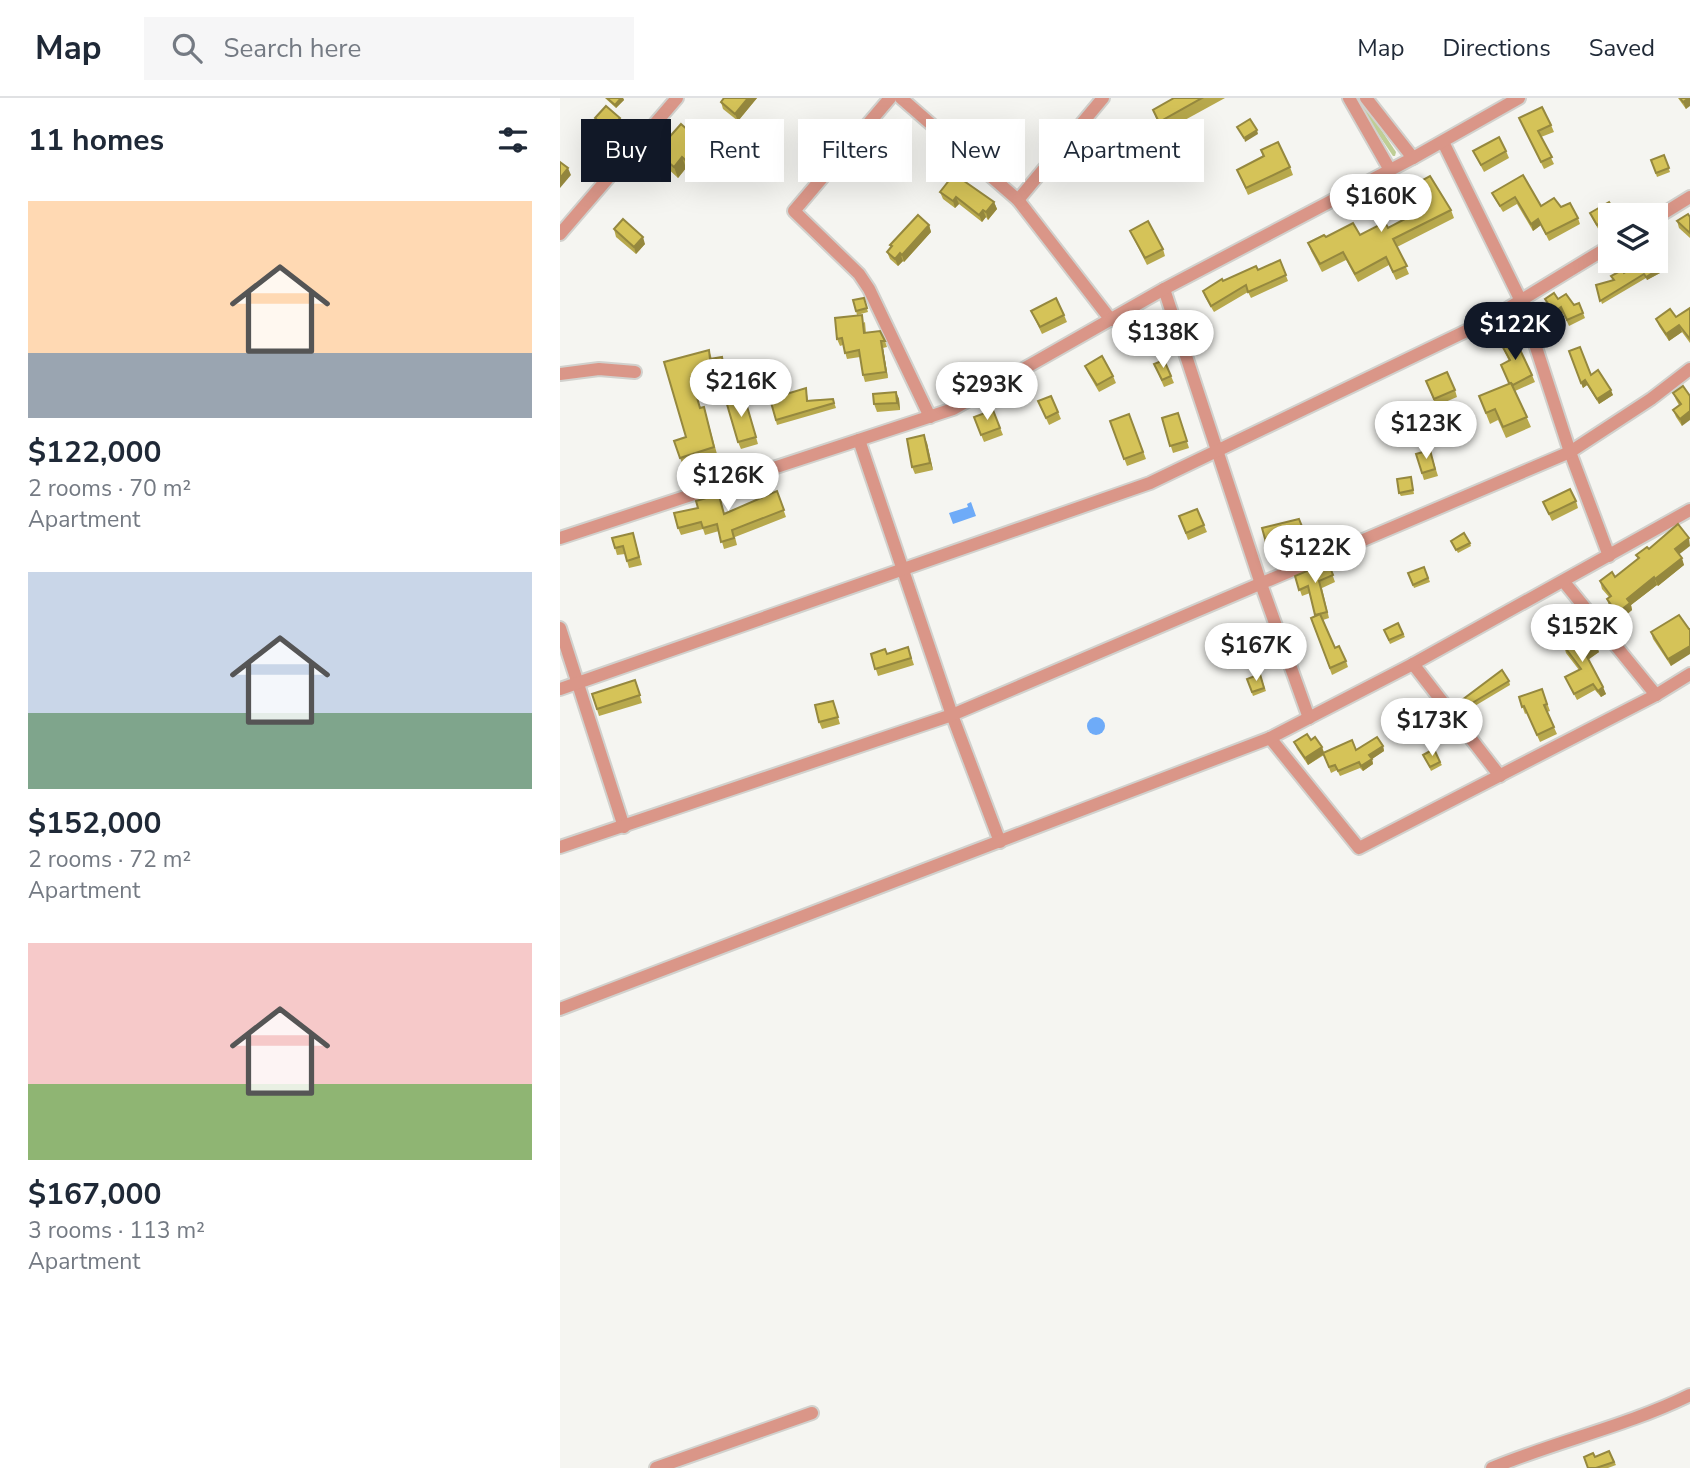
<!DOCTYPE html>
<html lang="en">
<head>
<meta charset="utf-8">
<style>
	:root { --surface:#fff; --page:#f6f6f7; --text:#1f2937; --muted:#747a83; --line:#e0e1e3; --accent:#111827 }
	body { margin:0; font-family:"Nunito Sans",sans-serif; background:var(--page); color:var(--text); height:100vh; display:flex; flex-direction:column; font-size:26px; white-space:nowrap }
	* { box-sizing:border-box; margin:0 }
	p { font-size:23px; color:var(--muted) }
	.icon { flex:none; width:38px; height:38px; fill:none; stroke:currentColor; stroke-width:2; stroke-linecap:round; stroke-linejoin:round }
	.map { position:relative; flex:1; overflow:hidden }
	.drawer { display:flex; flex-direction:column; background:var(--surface); width:560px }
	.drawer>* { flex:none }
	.top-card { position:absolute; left:21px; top:21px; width:665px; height:63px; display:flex; gap:14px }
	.buttons { position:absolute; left:1038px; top:105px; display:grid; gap:14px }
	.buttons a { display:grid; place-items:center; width:70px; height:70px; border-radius:0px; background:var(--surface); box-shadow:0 7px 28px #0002; font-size:35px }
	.price { position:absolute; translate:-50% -60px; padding:0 16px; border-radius:24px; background:#fff; color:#222; font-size:23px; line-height:46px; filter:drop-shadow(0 2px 4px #0008) }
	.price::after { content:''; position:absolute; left:50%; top:42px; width:21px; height:16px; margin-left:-10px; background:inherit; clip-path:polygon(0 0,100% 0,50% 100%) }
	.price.on { background:var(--accent); color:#fff }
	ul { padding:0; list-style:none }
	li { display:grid; align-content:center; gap:14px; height:371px; padding:0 28px }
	li span { display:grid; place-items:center; height:217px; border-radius:0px; color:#555 }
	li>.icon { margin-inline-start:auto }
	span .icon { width:126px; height:126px; fill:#fffc; stroke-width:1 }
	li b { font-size:30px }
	h2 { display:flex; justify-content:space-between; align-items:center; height:84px; padding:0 28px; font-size:30px }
	.tag { padding:0 24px; border-radius:0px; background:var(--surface); box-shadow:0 7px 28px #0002; font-size:24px; line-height:63px }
	.tag.on { background:var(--accent); color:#fff }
	header { display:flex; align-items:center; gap:42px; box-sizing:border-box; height:98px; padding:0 35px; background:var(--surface); border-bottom:2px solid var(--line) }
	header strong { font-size:33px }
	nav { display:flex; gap:38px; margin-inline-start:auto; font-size:24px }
	.search { width:490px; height:63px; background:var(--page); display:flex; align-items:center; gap:18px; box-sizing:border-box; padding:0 24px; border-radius:0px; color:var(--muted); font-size:26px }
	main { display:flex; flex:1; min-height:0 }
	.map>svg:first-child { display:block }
	.green { fill:#bfce95 }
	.water { fill:#6eabf8 }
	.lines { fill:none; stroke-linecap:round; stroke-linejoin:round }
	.street-casing { stroke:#d1d1cd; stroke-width:16 }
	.street { stroke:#da9688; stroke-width:12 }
	.wall { fill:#b7a84c }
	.shaded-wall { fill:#95883e }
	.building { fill:#d5c358; stroke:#95883e; stroke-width:2 }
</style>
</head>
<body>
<header>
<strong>Map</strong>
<div class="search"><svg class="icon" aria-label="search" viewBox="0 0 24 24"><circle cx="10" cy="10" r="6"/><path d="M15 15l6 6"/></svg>Search here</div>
<nav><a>Map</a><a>Directions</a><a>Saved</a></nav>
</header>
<main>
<section class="drawer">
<h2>11 homes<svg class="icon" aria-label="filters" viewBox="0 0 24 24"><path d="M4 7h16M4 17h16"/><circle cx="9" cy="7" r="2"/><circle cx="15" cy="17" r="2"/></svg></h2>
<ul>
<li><span style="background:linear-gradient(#ffd9b3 70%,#9aa5b1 0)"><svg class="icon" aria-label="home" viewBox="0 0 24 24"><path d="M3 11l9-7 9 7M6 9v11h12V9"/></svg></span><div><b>$122,000</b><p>2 rooms · 70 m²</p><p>Apartment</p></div></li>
<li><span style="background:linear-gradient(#c9d6e8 65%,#7fa58c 0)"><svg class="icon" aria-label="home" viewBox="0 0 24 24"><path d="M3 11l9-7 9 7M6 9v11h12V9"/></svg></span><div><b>$152,000</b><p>2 rooms · 72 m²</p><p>Apartment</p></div></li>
<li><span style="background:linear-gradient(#f6c9c9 65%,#8fb573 0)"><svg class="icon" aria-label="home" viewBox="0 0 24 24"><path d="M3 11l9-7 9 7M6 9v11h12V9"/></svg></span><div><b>$167,000</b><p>3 rooms · 113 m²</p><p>Apartment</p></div></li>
</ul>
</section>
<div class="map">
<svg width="1130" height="1370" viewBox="0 0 1130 1370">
	<rect width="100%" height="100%" fill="#f5f5f1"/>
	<polygon class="green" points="794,0 800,0 836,54 835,58 833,58"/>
	<g class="water">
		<polygon points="411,404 416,418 393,426 389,415 408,409 407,406"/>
		<circle cx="536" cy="628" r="9"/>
	</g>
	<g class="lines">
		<g class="street-casing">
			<g id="street">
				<polyline points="330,0 234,113 299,176 309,191 370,319"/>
				<polyline points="341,0 458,102 551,222"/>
				<polyline points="789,0 830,72"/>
				<polyline points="806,0 853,60"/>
				<polyline points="883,44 961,203 1010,354 1049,458"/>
				<polyline points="458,102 543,0"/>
				<polyline points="1096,120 1130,99"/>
				<polyline points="0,136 117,0"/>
				<polyline points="604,191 701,486 749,620"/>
				<polyline points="0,276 39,271 75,274"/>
				<polyline points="299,342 392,617 440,744"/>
				<polyline points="0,440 393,311 604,191 853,60 959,0"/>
				<polyline points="1004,484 1096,597"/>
				<polyline points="0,530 64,729"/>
				<polyline points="853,566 940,678"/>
				<polyline points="0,591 590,385 927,223 1050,148"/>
				<polyline points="710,640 799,750 1096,597 1130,576"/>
				<polyline points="0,749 392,617 1010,354 1091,301 1130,271"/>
				<polyline points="0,911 710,640 853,566 1130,412"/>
				<polyline points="96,1370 252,1315"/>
				<path d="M 932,1370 C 997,1343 1067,1328 1130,1297"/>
			</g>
		</g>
		<use href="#street" class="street"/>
	</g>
	<g class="wall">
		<polygon points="45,0 63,0 64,2 56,10"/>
		<polygon points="164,0 197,0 178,23 163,11 161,4"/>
		<polygon points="613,0 665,0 603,34 597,23 593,12 613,1"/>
		<polygon points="1118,0 1130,0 1126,11"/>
		<polygon points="35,20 60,20 62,27 51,40 37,27"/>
		<polygon points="959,20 991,27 994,34 981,39 994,66 984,71"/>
		<polygon points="105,44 147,49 151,59 135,78 126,70 118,80 104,67 100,57 107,49"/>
		<polygon points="701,52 730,69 733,77 688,97 677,72 703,59"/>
		<polygon points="913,53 946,53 949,60 924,74"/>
		<polygon points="1104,57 1110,74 1097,79 1091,62"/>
		<polygon points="285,61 301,61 303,64 295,73 286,65"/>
		<polygon points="963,77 981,108 1001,109 1018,120 1020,126 989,143 981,127 973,133 957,106 943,114 935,101 932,95"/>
		<polygon points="850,89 891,112 894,120 837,149 849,176 836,182 829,167 798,184 786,162 762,174 751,153 748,145 766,139 800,137 828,130 861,113"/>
		<polygon points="380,94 434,104 437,111 428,122 426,119 422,124 399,106 395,110 383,101"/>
		<polygon points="1049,104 1056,117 1050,117 1050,128 1040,134 1033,122 1030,115"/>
		<polygon points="1130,119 1130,140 1119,130 1117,123"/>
		<polygon points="369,127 371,134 344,164 343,163 338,168 330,161 327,154 331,149 330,147"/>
		<polygon points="54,131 85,146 76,156 56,139"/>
		<polygon points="570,133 603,151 605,158 587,167"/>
		<polygon points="720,162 728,183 691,200 688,194 654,214 645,199 643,193 663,183 698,172"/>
		<polygon points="1099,171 1100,175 1087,182 1086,180 1042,206 1036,187 1053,182 1051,178 1064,175"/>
		<polygon points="304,200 308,214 297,217 293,202"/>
		<polygon points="985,201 998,201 1014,207 1019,205 1025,220 1009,228 1003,215 996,219 987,207"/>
		<polygon points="1130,210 1130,245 1122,234 1109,243 1099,228 1096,221 1116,219"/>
		<polygon points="471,213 504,217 507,224 482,236"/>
		<polygon points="305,224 306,235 325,243 327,249 323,250 328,280 305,284 303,277 300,259 287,261 283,247 280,248 277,241"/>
		<polygon points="940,244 972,277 975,284 955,293 971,329 946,340 938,322 930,326 919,298 949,286 941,267 949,263"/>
		<polygon points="149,252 152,261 165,266 167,278 134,286 140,310 146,316 157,356 123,367 120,360 126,339 104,264"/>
		<polygon points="1009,253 1031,277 1053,297 1039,306 1027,287 1023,290"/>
		<polygon points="594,266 611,278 614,285 604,289"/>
		<polygon points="525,268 553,278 556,285 539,294 528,275"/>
		<polygon points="866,283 895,292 897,299 876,308"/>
		<polygon points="1123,288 1122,328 1116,319 1113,312 1119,307 1116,302 1113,295"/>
		<polygon points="246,290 248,302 273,301 276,310 217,327 210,301"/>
		<polygon points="336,294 339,301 340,312 317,314 314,306"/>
		<polygon points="478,303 498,314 501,321 489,327"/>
		<polygon points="186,305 198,346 181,351 178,344"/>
		<polygon points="433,312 443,337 424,344 414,319"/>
		<polygon points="618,315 629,350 613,355 602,320"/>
		<polygon points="569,316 586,361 567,368 550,323"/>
		<polygon points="367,345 373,372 355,376 352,369"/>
		<polygon points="870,352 878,378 864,382 856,356"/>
		<polygon points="851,379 854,396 841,398 839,395"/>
		<polygon points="217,393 226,419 175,439 177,447 164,451 159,433 145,437 143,431 121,437 118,430 138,410 160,397 164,416"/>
		<polygon points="1016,403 1018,410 992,423 983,404"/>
		<polygon points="637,411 647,434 628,442 619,418"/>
		<polygon points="739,421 746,438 725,447 726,451 709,455 707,448"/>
		<polygon points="73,435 82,467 69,470 65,456 57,457 55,450"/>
		<polygon points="891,443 910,445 911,448 898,455"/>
		<polygon points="1089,451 1119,457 1124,467 1098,488 1097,487 1071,507 1072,512 1060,522 1049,508 1047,501 1049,499 1042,491 1040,483 1055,479 1078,461 1076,457"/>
		<polygon points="768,464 775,484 762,490 769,520 763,522 775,550 786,563 788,569 772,577 751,520 755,518 750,495 742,498 735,478"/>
		<polygon points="864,469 870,484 854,490 848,475"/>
		<polygon points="838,525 845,539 830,546 824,532"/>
		<polygon points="1129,531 1111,568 1093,541 1091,534"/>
		<polygon points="1004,548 1039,554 1028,561 1046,596 1041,599 1035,592 1017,602 1005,579 1019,572 1006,555"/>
		<polygon points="348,549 354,567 318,578 311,556 327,556"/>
		<polygon points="700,576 706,593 693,598 687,581"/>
		<polygon points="75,582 82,605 39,618 32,596"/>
		<polygon points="949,583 950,587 903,615 899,608 898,605"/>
		<polygon points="982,591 990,613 987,614 997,636 980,644 967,615 965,616 959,599"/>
		<polygon points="273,603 280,626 262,631 259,624"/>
		<polygon points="849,615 858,634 844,640 836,621"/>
		<polygon points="751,642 762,649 764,654 796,652 823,648 824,653 812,661 813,666 803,673 800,670 780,678 777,672 771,675 764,657 748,667 737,651 734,644"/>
		<polygon points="865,660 880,664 882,667 871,673"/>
		<polygon points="1049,1353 1056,1367 1048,1370 1028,1370 1035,1359"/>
	</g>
	<g class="shaded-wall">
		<polygon points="61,0 63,0 64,2 56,10 55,7"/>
		<polygon points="188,0 197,0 178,23 175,16"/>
		<polygon points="1129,0 1130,0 1130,8 1126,11 1123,4"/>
		<polygon points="60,20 62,27 51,40 49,33"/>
		<polygon points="697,32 698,36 685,44 684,40"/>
		<polygon points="147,49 151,59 135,78 131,67"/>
		<polygon points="122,59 126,70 118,80 114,69"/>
		<polygon points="301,61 303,64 295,73 294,69"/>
		<polygon points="8,70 11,77 0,90 0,80"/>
		<polygon points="396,99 399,106 395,110 393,103"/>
		<polygon points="434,104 437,111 428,122 426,114"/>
		<polygon points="423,112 426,119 422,124 419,117"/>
		<polygon points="978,121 981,127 973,133 971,126"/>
		<polygon points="369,127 371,134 344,164 342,157"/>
		<polygon points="83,139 85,146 76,156 74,149"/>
		<polygon points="340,155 343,163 338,168 335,161"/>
		<polygon points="1099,171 1100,175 1087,182 1086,179"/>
		<polygon points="1001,209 1003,215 996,219 994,214"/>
		<polygon points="1119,227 1122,234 1109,243 1106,236"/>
		<polygon points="321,243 323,250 328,280 326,274"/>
		<polygon points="1025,282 1027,287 1023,290 1021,285"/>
		<polygon points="1051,292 1053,297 1039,306 1037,301"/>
		<polygon points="336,294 339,301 340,312 337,305"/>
		<polygon points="1130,313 1130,322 1122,328 1120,321"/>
		<polygon points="364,337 367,345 373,372 370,365"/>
		<polygon points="1129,440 1130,448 1117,458 1115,451"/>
		<polygon points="1122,460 1124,467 1098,488 1095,481"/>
		<polygon points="1094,479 1097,487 1071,507 1072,512 1060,522 1057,515 1067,501"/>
		<polygon points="1037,547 1039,554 1028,562 1025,555"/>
		<polygon points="1130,548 1130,556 1111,568 1108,561"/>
		<polygon points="1043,589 1046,596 1041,599 1038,593"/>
		<polygon points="823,648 824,653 812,661 813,666 803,673 801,668 809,657"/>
		<polygon points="762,649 764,656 748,667 745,660"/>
	</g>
	<g class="building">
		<polygon points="47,0 61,0 55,7"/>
		<polygon points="164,0 188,0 175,16 161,4"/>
		<polygon points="614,0 642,0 599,24 593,12"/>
		<polygon points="1120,0 1129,0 1123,4"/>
		<polygon points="46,8 60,20 49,33 35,20"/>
		<polygon points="982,9 991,27 978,33 992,59 981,64 959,20"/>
		<polygon points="690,21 697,32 684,40 677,29"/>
		<polygon points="121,26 147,49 131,67 122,59 114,69 100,57 108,47 105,44"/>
		<polygon points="939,39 946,53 921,67 913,53"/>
		<polygon points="718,44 730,69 686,90 677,72 704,58 701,52"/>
		<polygon points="292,53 301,61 294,69 285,61"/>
		<polygon points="1104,57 1109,70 1096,75 1091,62"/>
		<polygon points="0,64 8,70 0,80"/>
		<polygon points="394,76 434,104 426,114 423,112 419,117 396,99 393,103 380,94"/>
		<polygon points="963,77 981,108 994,100 1001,109 1010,105 1018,120 986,136 978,121 971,126 955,99 940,108 932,95"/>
		<polygon points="870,78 891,112 833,141 847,168 833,174 826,159 795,176 783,154 760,166 748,145 764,137 766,139 793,125 800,137 825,124 828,130 862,112 850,89"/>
		<polygon points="1049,104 1056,116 1050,117 1050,120 1037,127 1030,115"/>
		<polygon points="1128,116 1130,119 1130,135 1117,123"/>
		<polygon points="358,117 369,127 342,157 340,155 335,161 327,154 332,148 330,147"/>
		<polygon points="63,121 83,139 74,149 54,131"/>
		<polygon points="588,123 603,151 585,160 570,133"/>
		<polygon points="720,162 726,177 688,194 686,187 651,208 643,193 662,181 663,183 696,168 698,172"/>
		<polygon points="1084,163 1093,163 1099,171 1086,179 1084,176 1040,203 1036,187 1054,182 1051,178 1062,172 1064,175"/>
		<polygon points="994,195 998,201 1006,196 1014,207 1019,205 1023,215 1007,222 1001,209 994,214 985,201"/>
		<polygon points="304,200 307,210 296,213 293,202"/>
		<polygon points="496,200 504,217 480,229 471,213"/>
		<polygon points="1130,210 1130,241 1119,227 1106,236 1096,221 1110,211 1116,219"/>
		<polygon points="302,217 304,235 320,233 325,243 321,243 326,274 303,277 299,252 285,255 282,240 277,241 275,220"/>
		<polygon points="953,237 972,277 953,287 951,285 949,285 941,267 950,262 940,244"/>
		<polygon points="1020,249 1031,277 1038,272 1051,292 1037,301 1025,282 1021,285 1009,253"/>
		<polygon points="149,252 150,261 162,259 164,271 131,279 140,310 144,309 154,349 120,360 114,343 126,339 104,264"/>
		<polygon points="542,258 553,278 537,287 525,268"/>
		<polygon points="604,262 611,278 602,282 594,266"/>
		<polygon points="887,274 895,292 874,301 866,283"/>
		<polygon points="951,285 967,319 943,329 935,311 926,315 919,298"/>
		<polygon points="1123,288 1130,298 1130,313 1120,321 1113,312 1121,306 1113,295"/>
		<polygon points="246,290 247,303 273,301 274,305 216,322 210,301"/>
		<polygon points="336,294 337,305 314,306 313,296"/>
		<polygon points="184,298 196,339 178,344 166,303"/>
		<polygon points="491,298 498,314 486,320 478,303"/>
		<polygon points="433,312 440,330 421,337 414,319"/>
		<polygon points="618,315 627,343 610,348 602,320"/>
		<polygon points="569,316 583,354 564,361 550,323"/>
		<polygon points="364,337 370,365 352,369 347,341"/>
		<polygon points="870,352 875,371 862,375 856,356"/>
		<polygon points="851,379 853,392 839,395 837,381"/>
		<polygon points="157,390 164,416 217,393 224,412 172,432 174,440 161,444 157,426 143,430 141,424 118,430 114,415 138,410 136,403 146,400 144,394"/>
		<polygon points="1010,391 1016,403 989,416 983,404"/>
		<polygon points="637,411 644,427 626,435 619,418"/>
		<polygon points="739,421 743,431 722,439 723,444 707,448 702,430"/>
		<polygon points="1118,426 1129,440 1115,451 1122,460 1095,481 1094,479 1067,501 1070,505 1057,515 1047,501 1051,498 1040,483 1052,474 1055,479 1079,460 1076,457 1087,449 1089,451"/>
		<polygon points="73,435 79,459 67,463 63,448 55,450 52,440"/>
		<polygon points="904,435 910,445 896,452 891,443"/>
		<polygon points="768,464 773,477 759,483 767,514 755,517 748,488 739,492 735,478"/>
		<polygon points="864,469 868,480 853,487 848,475"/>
		<polygon points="760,516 775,550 779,548 786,563 770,570 751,520"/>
		<polygon points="1119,517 1129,531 1130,531 1130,548 1108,561 1091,534"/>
		<polygon points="838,525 843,536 829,542 824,532"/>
		<polygon points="1027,533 1037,547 1025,555 1043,589 1038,593 1033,586 1014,596 1005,579 1021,571 1004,548"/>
		<polygon points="348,549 351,560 315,571 311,556 325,551 327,556"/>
		<polygon points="942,572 949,583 902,611 898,605"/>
		<polygon points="700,576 704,590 692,594 687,581"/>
		<polygon points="75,582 80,597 37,611 32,596"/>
		<polygon points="982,591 987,606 984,607 994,629 977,637 964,608 962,609 959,599"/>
		<polygon points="273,603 278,619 259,624 255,607"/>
		<polygon points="849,615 856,630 843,637 836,621"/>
		<polygon points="747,636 751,642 755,639 762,649 745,660 734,644"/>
		<polygon points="817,639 823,648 809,657 812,661 801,668 799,664 778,673 775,667 769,669 763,655 792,642 796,652"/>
		<polygon points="874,651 880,664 870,669 863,657"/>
		<polygon points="1049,1353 1054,1364 1036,1370 1028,1370 1024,1359 1033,1355 1035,1359"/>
	</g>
</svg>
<div class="buttons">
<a><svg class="icon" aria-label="layers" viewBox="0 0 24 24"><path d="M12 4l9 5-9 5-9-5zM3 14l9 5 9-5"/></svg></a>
</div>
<b class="price" style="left:821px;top:136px">$160K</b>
<b class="price on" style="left:955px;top:264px">$122K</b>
<b class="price" style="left:603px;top:272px">$138K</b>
<b class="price" style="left:181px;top:321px">$216K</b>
<b class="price" style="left:427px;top:324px">$293K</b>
<b class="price" style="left:866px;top:363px">$123K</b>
<b class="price" style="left:168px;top:415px">$126K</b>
<b class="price" style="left:755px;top:487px">$122K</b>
<b class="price" style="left:1022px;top:566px">$152K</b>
<b class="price" style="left:696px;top:585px">$167K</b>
<b class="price" style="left:872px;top:660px">$173K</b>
<div class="top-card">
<a class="tag on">Buy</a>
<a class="tag">Rent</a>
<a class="tag">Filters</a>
<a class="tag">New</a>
<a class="tag">Apartment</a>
</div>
</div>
</main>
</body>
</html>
